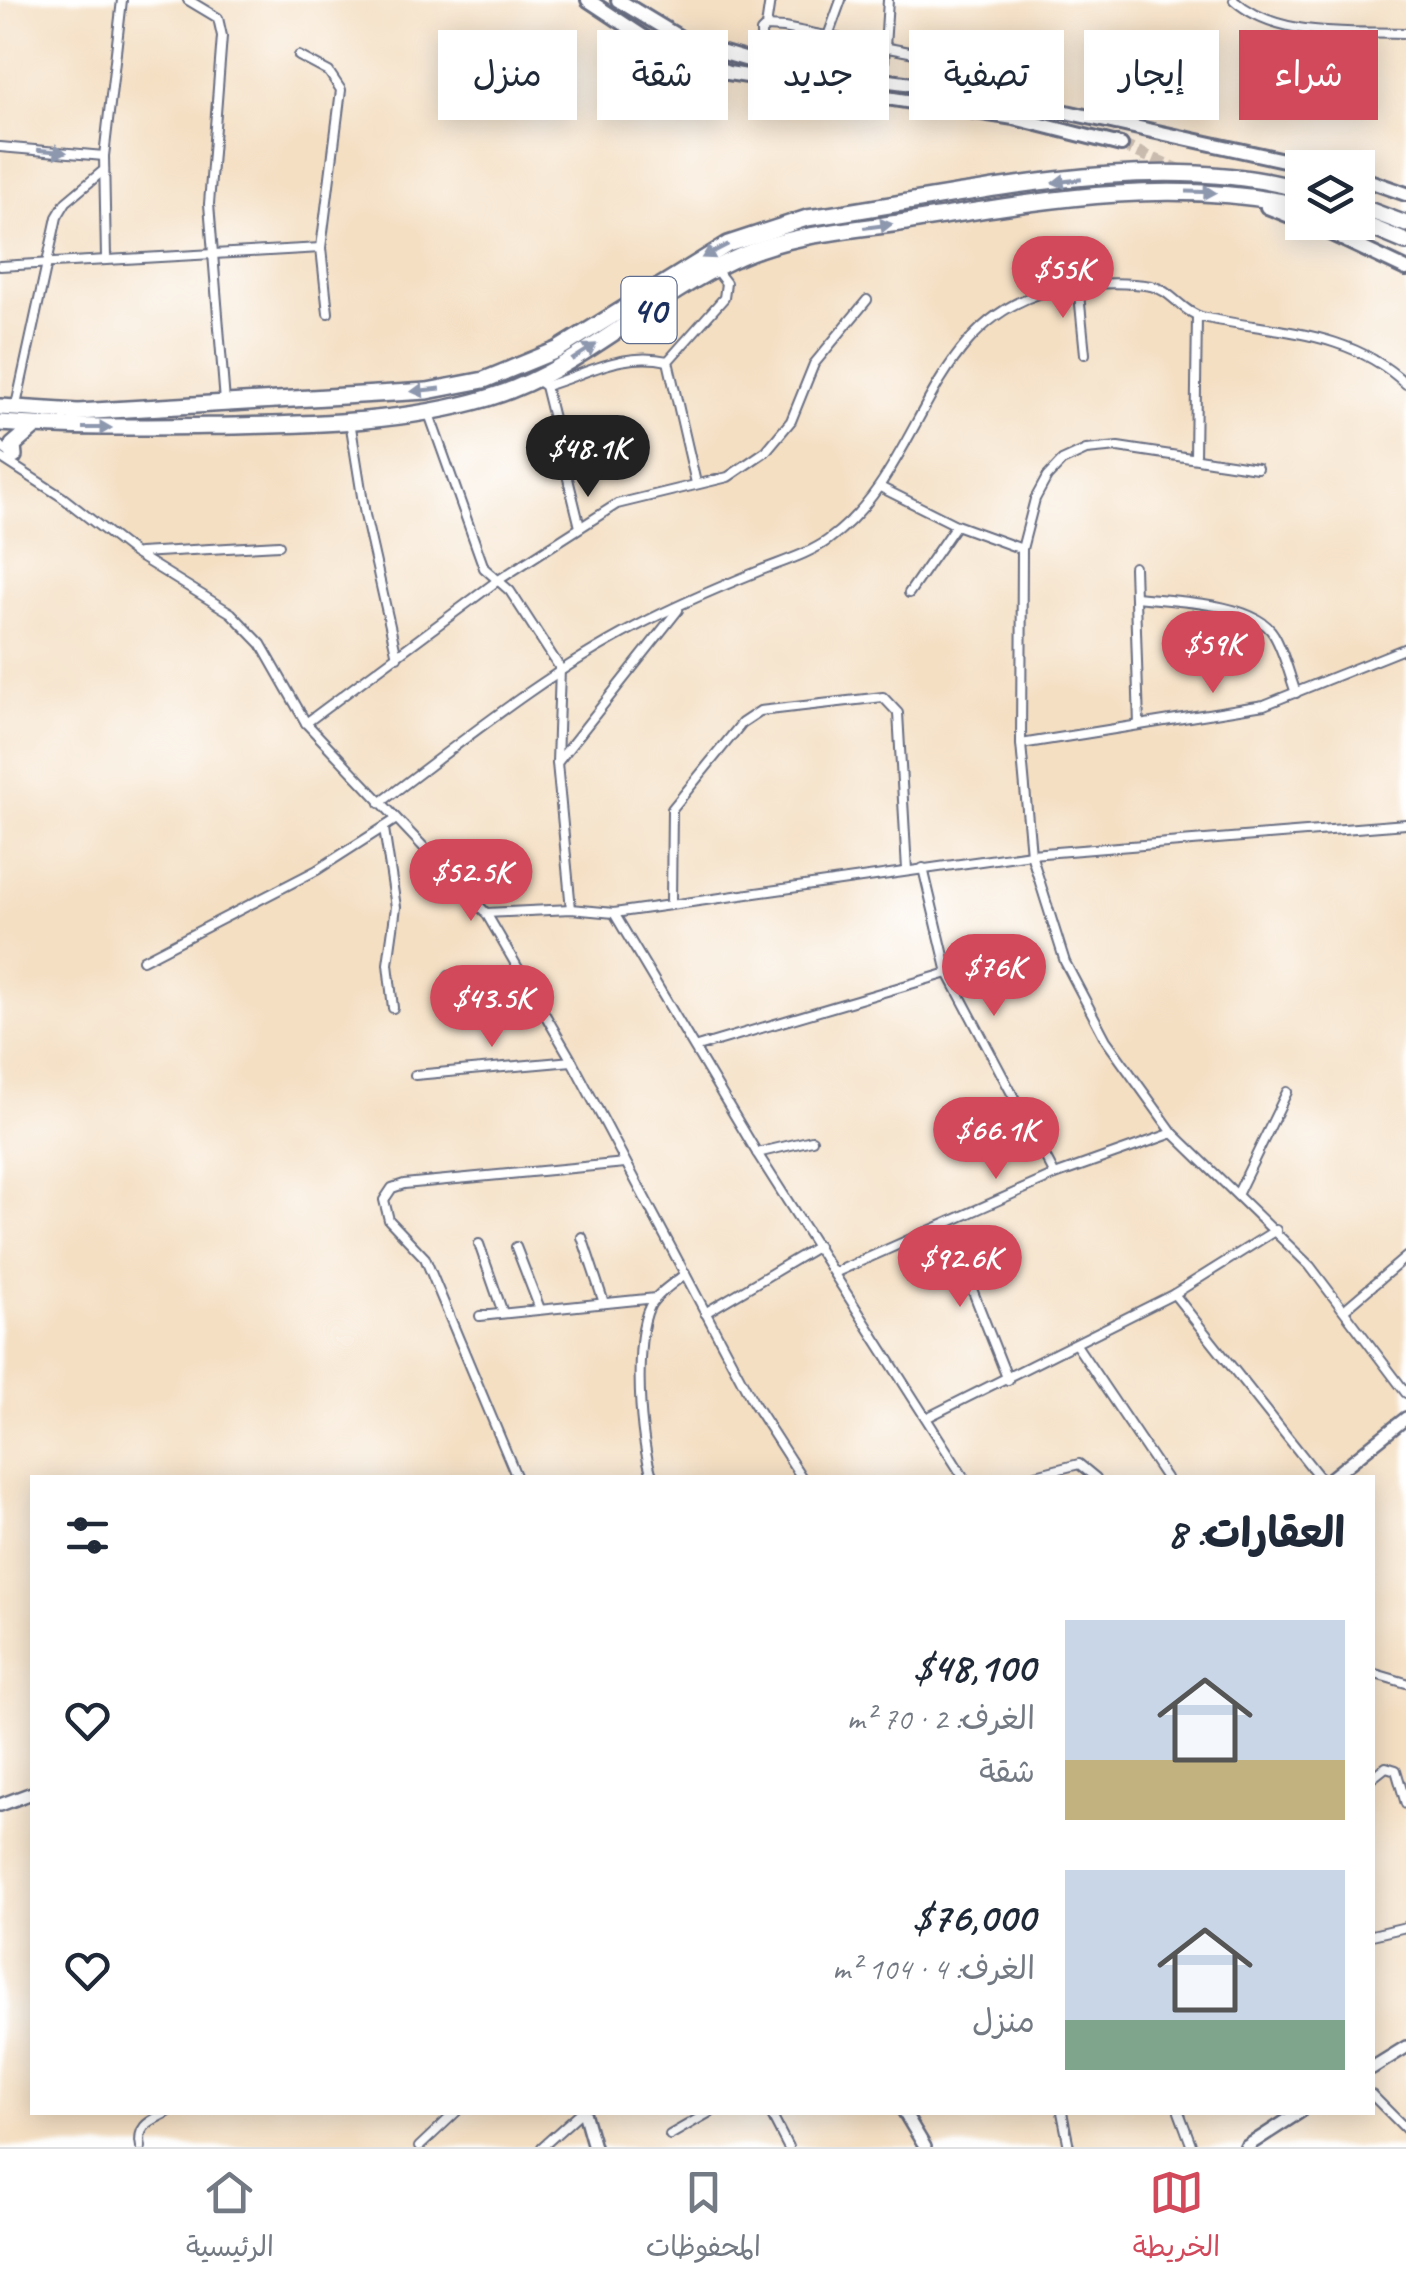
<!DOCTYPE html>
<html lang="ar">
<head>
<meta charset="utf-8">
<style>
	:root { --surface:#fff; --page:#f2f2f3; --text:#1f2937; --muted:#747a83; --line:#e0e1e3; --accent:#d1495b }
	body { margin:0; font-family:Caveat,"Playpen Sans Arabic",sans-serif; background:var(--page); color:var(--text); direction:rtl; height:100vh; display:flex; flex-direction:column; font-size:38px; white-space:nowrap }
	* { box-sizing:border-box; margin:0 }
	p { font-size:32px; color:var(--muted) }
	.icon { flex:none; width:55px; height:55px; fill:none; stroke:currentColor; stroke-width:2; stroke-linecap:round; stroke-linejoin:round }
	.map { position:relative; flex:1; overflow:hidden; direction:ltr }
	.panel { position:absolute; left:30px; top:1475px; width:1345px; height:640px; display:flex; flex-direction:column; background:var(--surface); border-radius:0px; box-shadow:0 5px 25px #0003; direction:rtl }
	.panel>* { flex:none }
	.hud { position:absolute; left:30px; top:30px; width:1348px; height:90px; direction:rtl; display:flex; gap:20px }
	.controls { position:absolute; left:1285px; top:150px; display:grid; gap:20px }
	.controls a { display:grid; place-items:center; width:90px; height:90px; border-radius:0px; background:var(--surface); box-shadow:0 5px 25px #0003; font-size:50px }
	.price { position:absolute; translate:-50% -85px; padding:0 22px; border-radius:35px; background:var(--accent); color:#fff; font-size:32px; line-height:65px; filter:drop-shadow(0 2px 5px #0008) }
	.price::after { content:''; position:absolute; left:50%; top:60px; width:30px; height:22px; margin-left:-15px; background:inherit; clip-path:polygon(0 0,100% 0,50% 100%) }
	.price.active { background:#222; color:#fff }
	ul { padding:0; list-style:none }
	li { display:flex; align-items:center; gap:30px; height:250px; padding:0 30px }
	li span { display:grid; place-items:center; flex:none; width:280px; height:200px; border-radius:0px; color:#555 }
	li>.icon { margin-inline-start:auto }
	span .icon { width:120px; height:120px; fill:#fffc; stroke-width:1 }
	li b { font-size:42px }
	h2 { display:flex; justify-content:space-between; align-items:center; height:120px; padding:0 30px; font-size:42px }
	.tag { padding:0 35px; border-radius:0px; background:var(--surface); box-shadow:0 5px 25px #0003; font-size:35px; line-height:90px }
	.tag.active { background:var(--accent); color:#fff }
	.menu { display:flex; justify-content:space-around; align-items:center; height:140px; border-top:2px solid var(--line); background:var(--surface); font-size:28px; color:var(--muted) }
	.menu a { display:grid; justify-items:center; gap:5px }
	.menu .active { color:var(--accent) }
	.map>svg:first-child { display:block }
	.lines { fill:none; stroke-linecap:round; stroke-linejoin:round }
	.primary-tunnel { stroke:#c9bcaf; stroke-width:12; stroke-dasharray:12 6; stroke-linecap:butt }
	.street-casing { stroke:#676d81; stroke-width:12 }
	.secondary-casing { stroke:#676d81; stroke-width:16 }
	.primary-casing { stroke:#676d81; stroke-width:18 }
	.highway-casing { stroke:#676d81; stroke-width:20 }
	.street { stroke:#fff; stroke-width:8 }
	.secondary { stroke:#fff; stroke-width:11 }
	.primary { stroke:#fff; stroke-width:12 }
	.highway { stroke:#fff; stroke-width:15 }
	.oneway { fill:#8d97ae }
	.labels { text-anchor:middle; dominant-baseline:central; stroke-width:10; stroke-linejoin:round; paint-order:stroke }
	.shield { fill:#fff; stroke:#5f6d8e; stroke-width:2.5 }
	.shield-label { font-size:38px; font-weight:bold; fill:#1b2f5e }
</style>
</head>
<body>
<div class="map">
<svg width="1406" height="2147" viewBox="0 0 1406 2147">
	<rect width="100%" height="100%" fill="#fff"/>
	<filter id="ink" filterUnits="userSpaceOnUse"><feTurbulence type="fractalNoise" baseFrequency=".01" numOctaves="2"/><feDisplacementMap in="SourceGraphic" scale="20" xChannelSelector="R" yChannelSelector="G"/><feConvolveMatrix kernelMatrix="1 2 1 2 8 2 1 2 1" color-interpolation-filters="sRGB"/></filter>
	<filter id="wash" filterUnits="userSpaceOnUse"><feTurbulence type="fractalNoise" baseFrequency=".0048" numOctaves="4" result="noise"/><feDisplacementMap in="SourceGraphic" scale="40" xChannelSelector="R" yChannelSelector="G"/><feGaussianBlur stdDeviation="2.25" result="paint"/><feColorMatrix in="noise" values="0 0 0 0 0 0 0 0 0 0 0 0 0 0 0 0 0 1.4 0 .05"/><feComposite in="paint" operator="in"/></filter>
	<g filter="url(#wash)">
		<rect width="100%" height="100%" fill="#f4dfc3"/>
	</g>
	<g filter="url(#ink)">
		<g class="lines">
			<polyline class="primary-tunnel" points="1121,145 1234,193"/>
			<g class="street-casing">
				<g id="street">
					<polyline points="188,0 218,18 222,36 209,204 225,402"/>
					<path d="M 1234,0 C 1278,39 1351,31 1406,33"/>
					<polyline points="766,27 770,0"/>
					<polyline points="828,36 841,0"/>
					<polyline points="299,56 329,72 341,90 321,248 328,313"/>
					<polyline points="762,64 761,32 766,27 784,28 1003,70 1025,102"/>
					<polyline points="883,79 888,0"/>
					<polyline points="0,147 104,156"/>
					<polyline points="106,258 104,156 122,0"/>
					<polyline points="0,266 321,248"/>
					<polyline points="1078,284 1085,354"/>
					<polyline points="536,380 545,386 580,527"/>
					<path d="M 545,386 C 589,373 622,351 668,361"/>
					<polyline points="15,410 57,217 66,202 104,170"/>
					<polyline points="428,411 484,568 510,591 560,668 557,763 571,909"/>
					<polyline points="350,421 365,515 397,657"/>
					<polyline points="0,446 14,456"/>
					<polyline points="0,457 62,497 134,553 231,613 261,644 306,723 486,913 572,1061 753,1402 802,1478"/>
					<polyline points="1195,457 1197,316"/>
					<polyline points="1257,468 1118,447 1086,450 1062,461 1047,477 1035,499 1022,549 1021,744 1031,854 1065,962 1106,1040 1173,1133 1310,1266 1406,1393"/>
					<polyline points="696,483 668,361 724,298 726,283 716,270"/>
					<polyline points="882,488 956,525 1022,549"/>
					<polyline points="139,553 279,545"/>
					<polyline points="1134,567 1139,725"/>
					<polyline points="909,593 956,525"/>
					<path d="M 1135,597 C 1170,601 1256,602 1274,635 C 1284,652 1289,674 1296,693"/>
					<polyline points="306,723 497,581 617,504 728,477 766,451 791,421 814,364 867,300"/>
					<polyline points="1021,744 1264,705 1406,648"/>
					<polyline points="557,763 678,610"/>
					<path d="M 380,803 C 463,741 543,675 635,627 C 675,606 717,588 759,571 C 781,562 809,554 828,540 C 926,469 924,320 1053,290 C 1083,283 1121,281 1151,286 C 1171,290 1182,312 1202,317 C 1276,333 1348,329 1406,384"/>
					<polyline points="384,829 396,907 388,964 393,1008"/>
					<polyline points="923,868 948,973 1055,1175"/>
					<polyline points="671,902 672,809 742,723 760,711 883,697 898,713 907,870"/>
					<polyline points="486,913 571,909 614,913 1031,854 1406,824"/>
					<polyline points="614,913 757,1153 964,1478"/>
					<polyline points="143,960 317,870 395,820"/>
					<polyline points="449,976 518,972"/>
					<polyline points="697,1047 948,973"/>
					<polyline points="415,1075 572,1061"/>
					<polyline points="757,1153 812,1140"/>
					<polyline points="1238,1193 1287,1092"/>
					<polyline points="947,1226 1008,1380"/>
					<polyline points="582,1237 604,1303"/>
					<polyline points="479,1244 503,1313"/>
					<polyline points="516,1247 540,1309"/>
					<polyline points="834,1273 1055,1175 1173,1133"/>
					<polyline points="1174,1294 1320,1478"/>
					<polyline points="1345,1309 1406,1257"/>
					<polyline points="705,1313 818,1246"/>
					<polyline points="480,1316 656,1298"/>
					<polyline points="1077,1346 1166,1478"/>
					<polyline points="928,1417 1174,1294 1276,1230"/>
					<polyline points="517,1478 425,1258 389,1220 384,1200 392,1188 404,1184 625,1163"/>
					<path d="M 653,1478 C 639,1443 633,1339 650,1306 C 657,1293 674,1283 685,1274"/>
					<polyline points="1024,1478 1079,1464 1096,1478"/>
					<polyline points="1372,1673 1406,1683"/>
					<polyline points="1372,1778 1386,1767 1396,1770 1406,1804"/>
					<polyline points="1372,1935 1406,1927"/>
					<polyline points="1372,2095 1406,2129"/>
					<polyline points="770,2112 788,2147"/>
					<polyline points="1062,2112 1069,2147"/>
					<polyline points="1179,2112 1192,2147"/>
					<polyline points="670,2135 710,2112"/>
					<path d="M 141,2147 C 136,2125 151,2121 168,2112"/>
					<polyline points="419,2147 456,2112"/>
					<polyline points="542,2147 581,2112"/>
				</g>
			</g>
			<g class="secondary-casing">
				<g id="secondary">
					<polyline points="1331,1478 1406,1418"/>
					<polyline points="0,1805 32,1793"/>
					<polyline points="1372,2068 1406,2047"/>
					<polyline points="584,2112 594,2147"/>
					<polyline points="904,2112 925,2147"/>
					<polyline points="1246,2147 1300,2112"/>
				</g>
			</g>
			<g class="primary-casing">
				<g id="primary">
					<polyline points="588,0 662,49 728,73 1014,118 1121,145"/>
					<polyline points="618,0 689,43 762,64 980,93 1320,168"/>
					<polyline points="1358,177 1406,194"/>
					<polyline points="1267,207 1302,221"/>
					<polyline points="1306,222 1406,269"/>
				</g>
			</g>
			<g class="highway-casing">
				<g id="highway">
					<polyline points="1358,206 1406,224"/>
					<polyline points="1358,222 1406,242"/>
					<path d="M 0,407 L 78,412 L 427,391 L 484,380 L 557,350 L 728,244 L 807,218 C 956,197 1157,147 1302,190"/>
					<path d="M 0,423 C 78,429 155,427 234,426 C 318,424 407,422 488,398 C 578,371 646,301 730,261 C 785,234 846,231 906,222 C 1038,201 1170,176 1302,206"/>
					<polyline points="14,456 13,445 35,426"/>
				</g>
			</g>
			<use href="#street" class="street"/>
			<use href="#secondary" class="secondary"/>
			<use href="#primary" class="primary"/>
			<use href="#highway" class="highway"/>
		</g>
		<defs><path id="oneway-solid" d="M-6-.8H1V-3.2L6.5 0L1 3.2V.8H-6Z" transform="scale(2.5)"/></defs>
		<g class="oneway">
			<use href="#oneway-solid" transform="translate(52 151) rotate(5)"/>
			<use href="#oneway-solid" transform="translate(1067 181) rotate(173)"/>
			<use href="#oneway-solid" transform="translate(1201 192) rotate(2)"/>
			<use href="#oneway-solid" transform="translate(878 226) rotate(-8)"/>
			<use href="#oneway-solid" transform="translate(715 251) rotate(153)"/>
			<use href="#oneway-solid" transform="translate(584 352) rotate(-33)"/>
			<use href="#oneway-solid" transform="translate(426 390) rotate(174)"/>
			<use href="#oneway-solid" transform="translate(97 428)"/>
		</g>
	</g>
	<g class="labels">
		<rect class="shield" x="621.5" y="277" width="55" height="66" rx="8"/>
		<g class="shield-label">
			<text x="649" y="310">40</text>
		</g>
	</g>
</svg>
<div class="controls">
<a><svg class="icon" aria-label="layers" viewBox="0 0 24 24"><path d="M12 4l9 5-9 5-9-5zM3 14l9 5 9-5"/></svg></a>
</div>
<b class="price" style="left:1063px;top:321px">$55K</b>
<b class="price active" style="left:588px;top:500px">$48.1K</b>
<b class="price" style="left:1213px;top:696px">$59K</b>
<b class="price" style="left:471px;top:924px">$52.5K</b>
<b class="price" style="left:994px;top:1019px">$76K</b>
<b class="price" style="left:492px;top:1050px">$43.5K</b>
<b class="price" style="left:996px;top:1182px">$66.1K</b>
<b class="price" style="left:960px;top:1310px">$92.6K</b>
<div class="hud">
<a class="tag active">شراء</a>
<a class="tag">إيجار</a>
<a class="tag">تصفية</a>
<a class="tag">جديد</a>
<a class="tag">شقة</a>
<a class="tag">منزل</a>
</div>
<section class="panel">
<h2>العقارات: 8<svg class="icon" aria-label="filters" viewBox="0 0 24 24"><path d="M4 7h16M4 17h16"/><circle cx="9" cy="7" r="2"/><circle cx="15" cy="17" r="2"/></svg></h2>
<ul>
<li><span style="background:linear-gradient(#c9d6e8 70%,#c2b280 0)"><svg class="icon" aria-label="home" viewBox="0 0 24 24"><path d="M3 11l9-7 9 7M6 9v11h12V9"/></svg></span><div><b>$48,100</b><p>الغرف: 2 · 70 m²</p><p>شقة</p></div><svg class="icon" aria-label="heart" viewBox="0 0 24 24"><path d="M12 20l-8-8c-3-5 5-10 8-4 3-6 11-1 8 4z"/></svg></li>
<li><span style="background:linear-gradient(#c9d6e8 75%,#7fa58c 0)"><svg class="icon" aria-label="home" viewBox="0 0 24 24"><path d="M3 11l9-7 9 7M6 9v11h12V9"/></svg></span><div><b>$76,000</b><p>الغرف: 4 · 104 m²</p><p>منزل</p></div><svg class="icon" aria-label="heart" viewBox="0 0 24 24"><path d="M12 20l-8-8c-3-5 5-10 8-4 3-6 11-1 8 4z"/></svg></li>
</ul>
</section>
</div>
<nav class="menu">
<a class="active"><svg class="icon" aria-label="map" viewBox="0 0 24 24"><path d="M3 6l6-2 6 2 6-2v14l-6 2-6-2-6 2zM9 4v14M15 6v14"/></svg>الخريطة</a>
<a><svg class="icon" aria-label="saved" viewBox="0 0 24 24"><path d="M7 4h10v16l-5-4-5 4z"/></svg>المحفوظات</a>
<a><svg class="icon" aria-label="home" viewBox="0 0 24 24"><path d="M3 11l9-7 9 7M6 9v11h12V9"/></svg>الرئيسية</a>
</nav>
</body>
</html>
